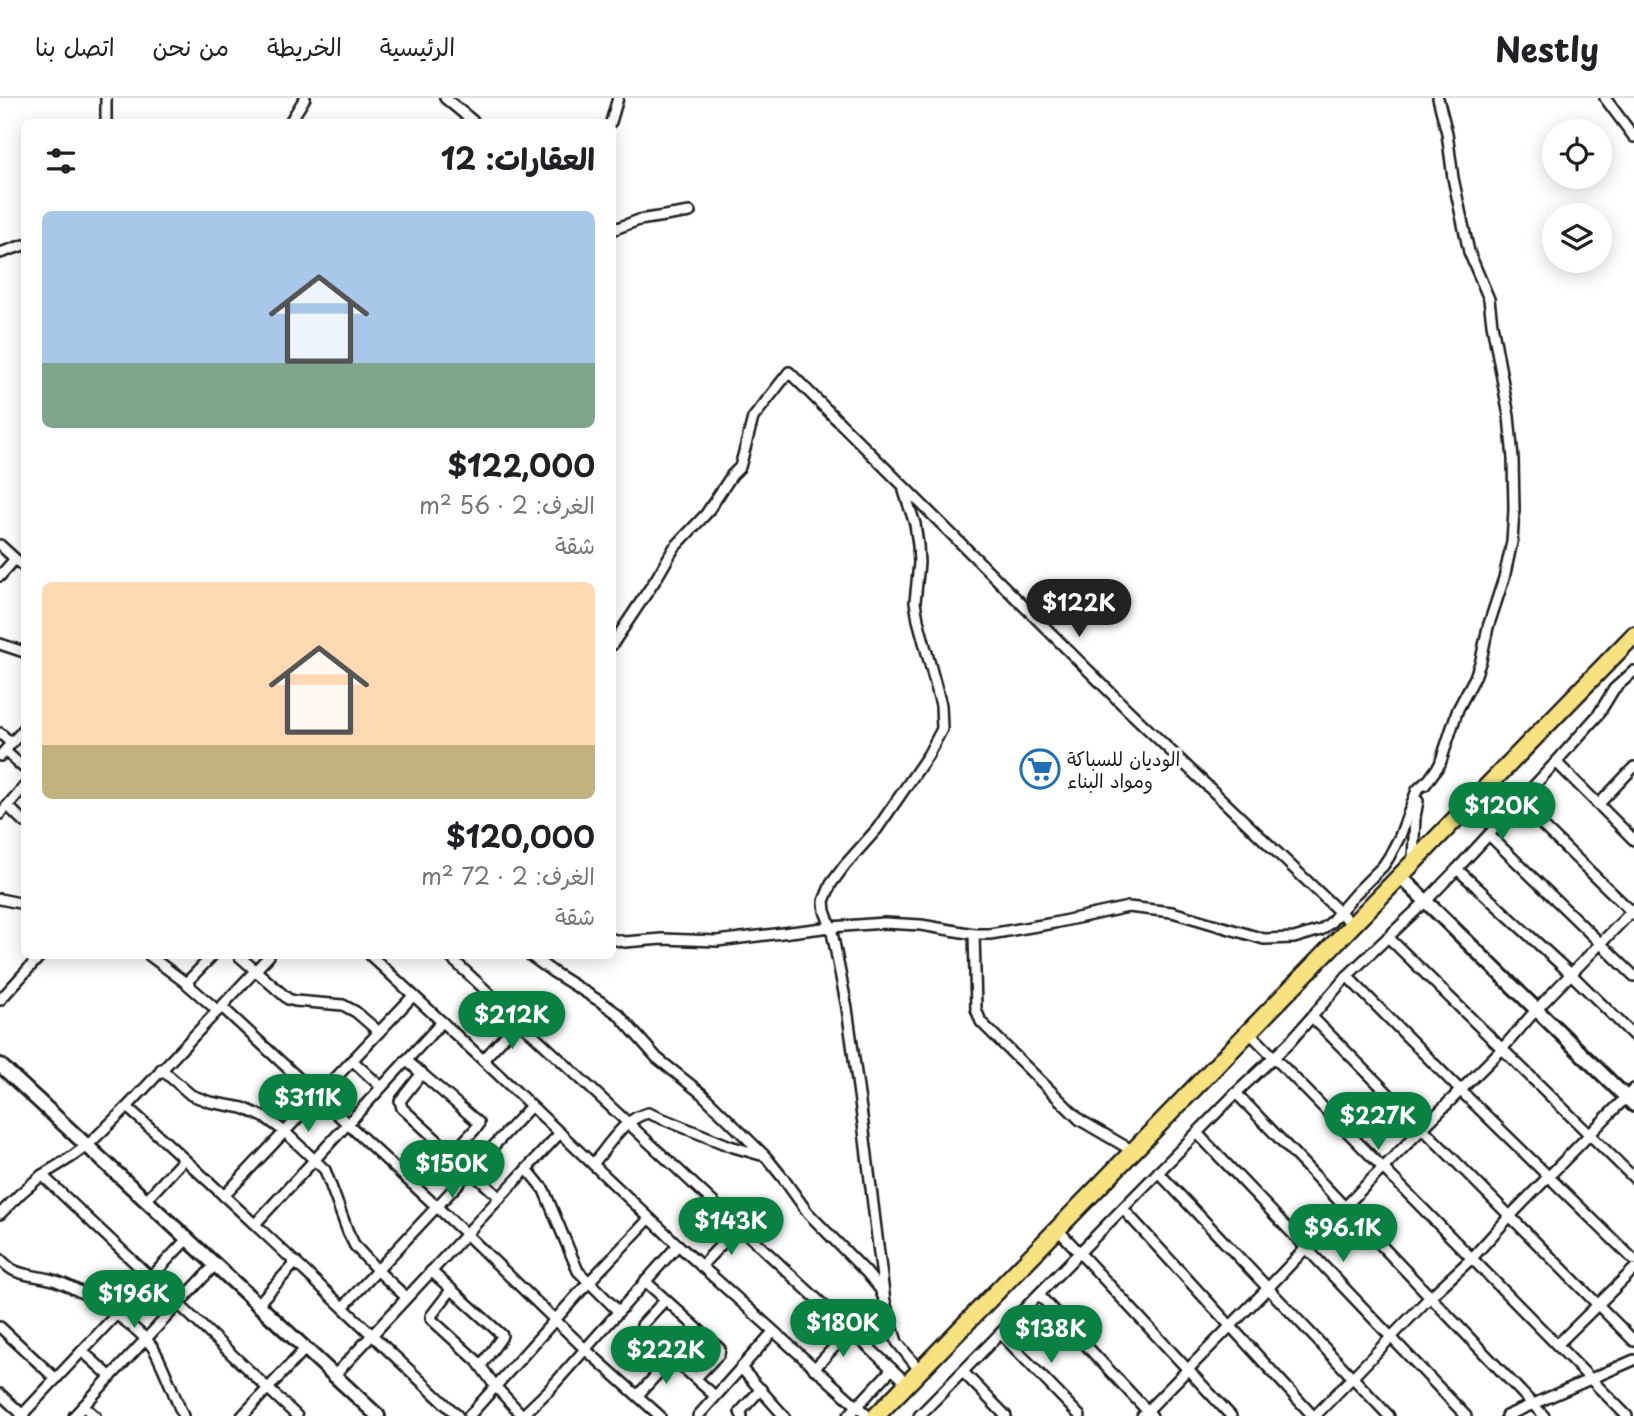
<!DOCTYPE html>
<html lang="ar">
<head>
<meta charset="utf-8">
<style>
	:root { --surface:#fff; --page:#f2f2f2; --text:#202124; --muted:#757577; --line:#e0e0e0; --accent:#0b8043 }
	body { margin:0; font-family:"Playpen Sans","Playpen Sans Arabic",sans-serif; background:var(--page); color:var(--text); direction:rtl; height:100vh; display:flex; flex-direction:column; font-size:26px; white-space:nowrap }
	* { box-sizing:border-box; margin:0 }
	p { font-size:23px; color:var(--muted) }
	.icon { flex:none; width:38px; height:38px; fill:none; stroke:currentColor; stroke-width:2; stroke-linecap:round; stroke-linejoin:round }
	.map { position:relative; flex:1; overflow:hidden; direction:ltr }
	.sheet { position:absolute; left:21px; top:21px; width:595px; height:840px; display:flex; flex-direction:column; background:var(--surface); border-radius:10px; box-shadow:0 4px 18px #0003; direction:rtl }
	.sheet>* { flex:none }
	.fabs { position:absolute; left:1542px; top:21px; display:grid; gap:14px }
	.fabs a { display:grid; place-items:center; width:70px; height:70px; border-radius:50%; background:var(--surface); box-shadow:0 4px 18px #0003; font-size:35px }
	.price { position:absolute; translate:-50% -60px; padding:0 16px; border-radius:24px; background:var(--accent); color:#fff; font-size:23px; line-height:46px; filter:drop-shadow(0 2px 4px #0008) }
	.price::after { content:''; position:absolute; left:50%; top:42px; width:21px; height:16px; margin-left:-10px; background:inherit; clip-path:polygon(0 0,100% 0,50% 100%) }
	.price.selected { background:#222; color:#fff }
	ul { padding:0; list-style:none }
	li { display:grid; align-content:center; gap:14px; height:371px; padding:0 21px }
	li span { display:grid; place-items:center; height:217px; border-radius:10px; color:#555 }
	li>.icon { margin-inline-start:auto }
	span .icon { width:126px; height:126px; fill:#fffc; stroke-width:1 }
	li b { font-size:30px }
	h2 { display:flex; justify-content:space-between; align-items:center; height:84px; padding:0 21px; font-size:30px }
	header { display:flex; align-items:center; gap:42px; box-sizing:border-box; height:98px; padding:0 35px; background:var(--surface); border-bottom:2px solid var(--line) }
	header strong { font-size:33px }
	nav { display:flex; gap:38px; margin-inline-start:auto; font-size:24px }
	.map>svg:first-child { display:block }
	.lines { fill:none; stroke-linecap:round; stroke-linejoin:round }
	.street-casing { stroke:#1c1c1c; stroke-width:14 }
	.secondary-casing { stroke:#1c1c1c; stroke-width:18 }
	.highway-casing { stroke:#1c1c1c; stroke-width:21 }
	.street { stroke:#fff; stroke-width:9 }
	.secondary { stroke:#fff; stroke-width:12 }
	.highway { stroke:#f7e281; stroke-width:16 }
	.labels { text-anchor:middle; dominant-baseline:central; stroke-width:7; stroke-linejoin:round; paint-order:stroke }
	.poi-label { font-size:19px; fill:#1c1c1c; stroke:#fff; text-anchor:start }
</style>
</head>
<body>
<header>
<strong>Nestly</strong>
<nav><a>الرئيسية</a><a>الخريطة</a><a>من نحن</a><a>اتصل بنا</a></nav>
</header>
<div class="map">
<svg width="1634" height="1318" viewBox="0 0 1634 1318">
	<rect width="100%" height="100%" fill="#fff"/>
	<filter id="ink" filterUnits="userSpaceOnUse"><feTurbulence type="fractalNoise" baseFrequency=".0143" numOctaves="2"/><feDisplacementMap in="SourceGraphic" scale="14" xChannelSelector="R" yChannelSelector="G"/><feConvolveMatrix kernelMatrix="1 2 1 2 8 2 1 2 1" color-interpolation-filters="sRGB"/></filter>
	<g filter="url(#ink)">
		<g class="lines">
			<g class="street-casing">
				<g id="street">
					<polyline points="106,0 106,24"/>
					<polyline points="445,0 474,24"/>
					<polyline points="1605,0 1634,39"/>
					<polyline points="290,24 305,0"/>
					<polyline points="611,24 618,0"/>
					<polyline points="612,132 639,122 690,114"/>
					<polyline points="0,155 24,147"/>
					<polyline points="0,447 24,469"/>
					<polyline points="0,478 15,461"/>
					<polyline points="0,546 24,554"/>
					<polyline points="612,547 656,481 674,450 706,416 732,377 740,369 753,320 789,274 1129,613 1352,826"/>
					<polyline points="0,635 11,645"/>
					<polyline points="5,653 24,670"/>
					<polyline points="0,658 24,631"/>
					<polyline points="1556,664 1634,742"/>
					<polyline points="1425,687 1440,666 1458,611 1475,579 1481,562 1488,529 1504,480 1512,444 1514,412 1513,361 1509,318 1492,226 1489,201 1469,154 1453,80 1447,35 1438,0"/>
					<polyline points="1518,704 1634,816"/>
					<polyline points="1598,707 1634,669"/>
					<polyline points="8,708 24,724"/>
					<polyline points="0,716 24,689"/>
					<polyline points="1489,737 1634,878"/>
					<polyline points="1413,762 1415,719 1418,703"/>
					<polyline points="1457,771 1572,877 1634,938"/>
					<polyline points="0,801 24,806"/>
					<polyline points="974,836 976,911 981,924 1080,1022 1133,1053"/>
					<polyline points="1388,839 1634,1080"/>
					<polyline points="612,841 625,844 662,841 717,843 831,829 884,825 921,827 974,836 990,836 1054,825 1128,809 1172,814 1264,841 1294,840 1321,832 1330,825 1355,796 1383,768 1389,759 1400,738 1417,692 1427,683"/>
					<polyline points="150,858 186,885 218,913"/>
					<polyline points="239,858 288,901 295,903 343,907 356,914 379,934"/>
					<polyline points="371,858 483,962 678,1147 868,1318"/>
					<path d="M 449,858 C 602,1001 755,1143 908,1286"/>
					<polyline points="531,858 553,874 601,904 618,916 657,960 701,995 766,1059 783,1080 808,1115 866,1174 880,1191 885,1204 897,1244 920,1273"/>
					<polyline points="1347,878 1461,993 1634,1162"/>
					<polyline points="186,885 212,858"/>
					<polyline points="0,902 40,858"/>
					<polyline points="222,909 466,1136 585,1251 660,1318"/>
					<polyline points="1312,919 1634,1243"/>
					<polyline points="1255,940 1627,1318"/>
					<polyline points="352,962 381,989"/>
					<polyline points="406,962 479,1025 478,1028 453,1055"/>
					<polyline points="483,962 519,923"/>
					<polyline points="161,971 191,997 210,1004 243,1010 266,1020 285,1034 325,1072 348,1134 355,1148 378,1173 406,1199"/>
					<polyline points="422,975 400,1003 402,1010 500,1100"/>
					<polyline points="1236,995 1544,1318"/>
					<path d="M 127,1009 C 240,1110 348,1215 458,1318"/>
					<polyline points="1197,1035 1466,1318"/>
					<path d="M 593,1066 C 608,1048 624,1020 648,1015 L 730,1048 L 761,1057"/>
					<polyline points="527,1071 544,1092 578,1173 618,1213"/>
					<polyline points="1158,1074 1389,1318"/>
					<polyline points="42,1077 297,1318"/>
					<polyline points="224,1098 413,898"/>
					<polyline points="146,1102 184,1061"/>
					<polyline points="1123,1111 1313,1318"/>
					<polyline points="0,1116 21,1095 42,1077 70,1060 88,1047 127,1009 269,858"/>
					<polyline points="255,1126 442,924"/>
					<polyline points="1063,1137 1231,1318"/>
					<path d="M 0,1161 C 4,1165 8,1169 13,1172 C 26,1179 45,1178 59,1184 C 85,1194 141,1229 155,1253 C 166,1274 174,1297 183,1318"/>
					<polyline points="701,1168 738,1129"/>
					<polyline points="431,1173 502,1237 501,1240 481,1268"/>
					<polyline points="645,1183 720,1251 719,1256 696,1280"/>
					<polyline points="451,1192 431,1218 431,1221 477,1263 495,1288 523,1318"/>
					<polyline points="1039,1197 1152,1318"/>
					<polyline points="665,1202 642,1227 642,1233 715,1298"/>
					<polyline points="885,1204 864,1033 847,910 831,829 825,813 824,803 831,786 845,767 877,731 928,657 942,631 941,607 918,522 915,504 919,465 918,447 915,426 904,393"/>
					<polyline points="257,1207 296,1164"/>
					<polyline points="343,1209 531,1008"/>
					<polyline points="0,1229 56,1281"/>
					<polyline points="1001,1236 1080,1318"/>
					<polyline points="1557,1247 1634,1171"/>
					<polyline points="82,1253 111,1279"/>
					<polyline points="741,1270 784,1318"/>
					<polyline points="814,1271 850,1232"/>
					<polyline points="963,1274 1006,1318"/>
					<polyline points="334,1278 560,1035"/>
					<polyline points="0,1296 24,1318"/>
					<polyline points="638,1297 672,1260"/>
					<polyline points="83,1308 95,1318"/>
					<polyline points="21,1318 187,1141"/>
					<polyline points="74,1318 215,1167"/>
					<polyline points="242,1318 305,1251"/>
					<polyline points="469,1318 588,1185 649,1121"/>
					<polyline points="522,1318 548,1293 678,1147"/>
					<polyline points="698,1318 773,1234"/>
					<polyline points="742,1318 740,1314 761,1291"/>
					<polyline points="848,1318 892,1271"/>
					<polyline points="919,1318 1236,995 1289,945 1347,878 1426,803 1457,771 1556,664 1598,617 1614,591 1634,573"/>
					<polyline points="1142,1318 1268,1190 1364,1089 1502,951 1536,912 1634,811"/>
					<polyline points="1315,1318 1430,1199 1472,1160 1510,1118 1634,991"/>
					<polyline points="1506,1318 1634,1262"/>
				</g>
			</g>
			<g class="secondary-casing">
				<g id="secondary">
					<polyline points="1400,778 1634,1007"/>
					<polyline points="0,967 378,1318"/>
				</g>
			</g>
			<g class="highway-casing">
				<polyline id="highway" points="876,1318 1634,537"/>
			</g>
			<use href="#street" class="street"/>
			<use href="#secondary" class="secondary"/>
			<use href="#highway" class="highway"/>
		</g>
	</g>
	<defs>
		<g id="supermarket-ring" transform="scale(2.0125)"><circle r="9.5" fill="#fff" stroke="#1f6fb2" stroke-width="1.5"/><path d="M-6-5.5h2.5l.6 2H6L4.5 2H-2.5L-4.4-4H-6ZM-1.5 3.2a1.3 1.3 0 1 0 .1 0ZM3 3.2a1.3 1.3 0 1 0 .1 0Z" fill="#1f6fb2"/></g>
	</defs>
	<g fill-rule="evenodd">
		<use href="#supermarket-ring" x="1040" y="671"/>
	</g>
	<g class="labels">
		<g class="poi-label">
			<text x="1067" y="660">الوديان للسباكة<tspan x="1067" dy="22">ومواد البناء</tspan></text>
		</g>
	</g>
</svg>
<div class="fabs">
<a><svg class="icon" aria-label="locate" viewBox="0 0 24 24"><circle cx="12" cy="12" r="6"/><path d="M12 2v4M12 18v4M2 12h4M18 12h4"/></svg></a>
<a><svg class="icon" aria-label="layers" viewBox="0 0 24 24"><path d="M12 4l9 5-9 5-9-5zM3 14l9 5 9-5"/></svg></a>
</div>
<b class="price selected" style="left:1079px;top:541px">$122K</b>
<b class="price" style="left:1502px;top:744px">$120K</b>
<b class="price" style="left:512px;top:953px">$212K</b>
<b class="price" style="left:308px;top:1036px">$311K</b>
<b class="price" style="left:1378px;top:1054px">$227K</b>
<b class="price" style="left:452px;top:1102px">$150K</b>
<b class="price" style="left:731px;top:1159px">$143K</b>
<b class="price" style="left:1343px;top:1166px">$96.1K</b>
<b class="price" style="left:134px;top:1232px">$196K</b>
<b class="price" style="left:843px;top:1261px">$180K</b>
<b class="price" style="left:1051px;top:1267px">$138K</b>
<b class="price" style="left:666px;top:1288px">$222K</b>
<section class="sheet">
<h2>العقارات: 12<svg class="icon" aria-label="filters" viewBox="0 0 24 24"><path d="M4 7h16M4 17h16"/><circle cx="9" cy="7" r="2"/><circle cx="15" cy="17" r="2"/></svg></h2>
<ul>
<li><span style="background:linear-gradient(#a9c7e8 70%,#7fa58c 0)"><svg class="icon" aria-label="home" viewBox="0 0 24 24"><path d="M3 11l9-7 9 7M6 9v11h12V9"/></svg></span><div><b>$122,000</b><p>الغرف: 2 · 56 m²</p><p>شقة</p></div></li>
<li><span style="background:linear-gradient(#ffd9b3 75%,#c2b280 0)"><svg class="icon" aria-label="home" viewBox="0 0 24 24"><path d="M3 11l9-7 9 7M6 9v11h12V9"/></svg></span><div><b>$120,000</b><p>الغرف: 2 · 72 m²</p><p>شقة</p></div></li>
</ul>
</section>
</div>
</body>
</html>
